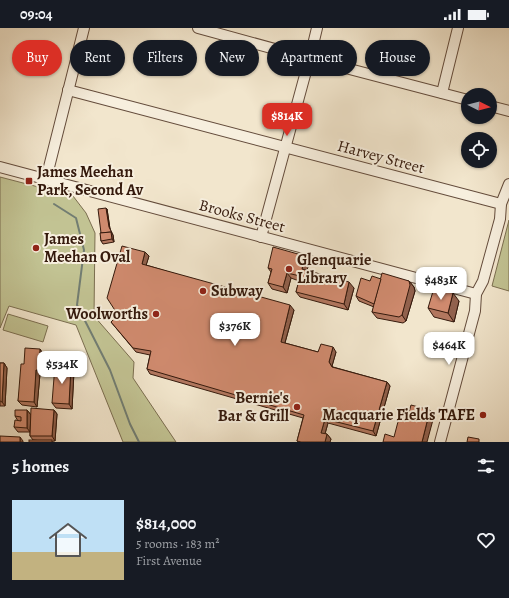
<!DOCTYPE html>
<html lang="en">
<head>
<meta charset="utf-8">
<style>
	:root { --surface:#171b24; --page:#242831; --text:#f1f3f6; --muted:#9ea1a6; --accent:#d93025 }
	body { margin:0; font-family:Alegreya,serif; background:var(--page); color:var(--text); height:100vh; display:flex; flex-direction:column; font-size:15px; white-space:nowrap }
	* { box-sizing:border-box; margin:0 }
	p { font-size:13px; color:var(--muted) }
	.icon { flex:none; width:22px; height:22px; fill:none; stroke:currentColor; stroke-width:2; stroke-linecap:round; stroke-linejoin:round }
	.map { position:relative; height:414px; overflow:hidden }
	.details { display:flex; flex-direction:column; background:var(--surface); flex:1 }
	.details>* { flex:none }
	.top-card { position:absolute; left:12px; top:12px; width:485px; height:36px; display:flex; gap:8px }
	.needle { width:26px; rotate:96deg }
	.fabs { position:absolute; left:461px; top:60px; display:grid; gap:8px }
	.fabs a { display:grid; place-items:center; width:36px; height:36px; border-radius:50%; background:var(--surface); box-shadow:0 1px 3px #0004; font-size:20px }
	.price { position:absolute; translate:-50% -34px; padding:0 9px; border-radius:8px; background:#fff; color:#222; font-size:13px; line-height:26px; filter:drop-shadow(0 1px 2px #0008) }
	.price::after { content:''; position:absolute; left:50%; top:24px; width:12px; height:9px; margin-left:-6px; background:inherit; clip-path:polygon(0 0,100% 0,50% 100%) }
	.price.current { background:var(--accent); color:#fff }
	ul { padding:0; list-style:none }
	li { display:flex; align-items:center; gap:12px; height:100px; padding:0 12px }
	li span { display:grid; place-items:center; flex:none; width:112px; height:80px; border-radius:0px; color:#555 }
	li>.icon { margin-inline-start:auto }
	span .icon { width:48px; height:48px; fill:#fffc; stroke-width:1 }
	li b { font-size:17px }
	h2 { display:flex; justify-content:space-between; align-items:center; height:48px; padding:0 12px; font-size:17px }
	.pill { padding:0 14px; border-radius:18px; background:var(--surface); box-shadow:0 1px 3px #0004; font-size:14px; line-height:36px }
	.pill.current { background:var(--accent); color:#fff }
	.status { display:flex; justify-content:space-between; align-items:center; height:28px; padding:0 20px; background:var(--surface); direction:ltr }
	.status svg { height:11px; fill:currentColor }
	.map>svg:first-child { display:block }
	.green { fill:#c2c393; stroke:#7b6e50 }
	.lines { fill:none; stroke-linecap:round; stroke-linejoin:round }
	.stream { stroke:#727d72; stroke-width:2 }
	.minor-casing { stroke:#644c3c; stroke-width:12 }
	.minor { stroke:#f7efde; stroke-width:10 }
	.wall { fill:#b2775f; stroke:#34190c }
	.shaded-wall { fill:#91614d; stroke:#34190c }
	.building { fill:#cf8a6e; stroke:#34190c }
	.poi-dot { fill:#8f2418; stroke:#f7efde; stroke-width:1.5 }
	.labels { text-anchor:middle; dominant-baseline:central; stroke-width:4; stroke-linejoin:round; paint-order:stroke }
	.street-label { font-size:16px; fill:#34190c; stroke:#f7efde }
	.poi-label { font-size:16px; font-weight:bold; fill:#34190c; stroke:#f7efde; text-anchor:start }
</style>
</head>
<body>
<div class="status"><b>09:04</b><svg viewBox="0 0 49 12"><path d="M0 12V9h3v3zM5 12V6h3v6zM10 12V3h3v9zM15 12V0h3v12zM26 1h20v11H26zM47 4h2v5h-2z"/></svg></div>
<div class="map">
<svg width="509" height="414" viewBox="0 0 509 414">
	<rect width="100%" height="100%" fill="#f2e6cd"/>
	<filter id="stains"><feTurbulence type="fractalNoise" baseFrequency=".005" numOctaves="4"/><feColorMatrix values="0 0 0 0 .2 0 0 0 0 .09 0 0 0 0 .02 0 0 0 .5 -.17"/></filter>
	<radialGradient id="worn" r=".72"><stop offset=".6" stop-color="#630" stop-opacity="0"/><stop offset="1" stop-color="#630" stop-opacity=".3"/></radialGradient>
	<g class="green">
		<polygon points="0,149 73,168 86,185 95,205 94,288 134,334 133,350 176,414 123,414 76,297 9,278 0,300"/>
		<polygon points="509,192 509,263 492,258"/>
		<polygon points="8,286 48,298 43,314 3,302"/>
	</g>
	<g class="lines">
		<polyline class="stream" points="54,176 76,190 84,222 77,277 110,342 130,396 139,414"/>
		<g class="minor-casing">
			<g id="minor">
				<polyline points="198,0 304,29"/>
				<circle cx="309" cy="30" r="6"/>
				<polyline points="311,25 317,0"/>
				<polyline points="315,32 468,72"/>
				<polyline points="68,62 501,176"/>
				<polyline points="442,65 458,0"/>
				<polyline points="490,78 509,83"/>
				<polyline points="0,139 476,266"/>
				<polyline points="46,151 84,0"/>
				<polyline points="261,209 308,36"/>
				<polyline points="440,414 475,283 476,266 483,253 500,191 501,176 509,156"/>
			</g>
		</g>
		<use href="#minor" class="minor"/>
	</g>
	<g class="wall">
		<polygon points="107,181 110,201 113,207 114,214 103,216 101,213 101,205"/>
		<polygon points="145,224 149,228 146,237 294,282 285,315 318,324 336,324 332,338 333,339 387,354 390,358 376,408 328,395 325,406 327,406 331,411 330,414 298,414 297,413 303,390 150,346 147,341 150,327 136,324 111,294 118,287"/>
		<polygon points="309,234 307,242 354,260 348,282 300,269 296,264 299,253 291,250 287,265 272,261 268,255 271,244 268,240"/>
		<polygon points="370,253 409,253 414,259 415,263 406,293 403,295 377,290 372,284 374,279 359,273 356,268"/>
		<polygon points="459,273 454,294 434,289 428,280"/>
		<polygon points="40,321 43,326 42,346 40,346 37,379 22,377 18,373 24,336"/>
		<polygon points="0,335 4,335 7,340 5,378 0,378"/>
		<polygon points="74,343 72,381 56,380 52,375"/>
		<polygon points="27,382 31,387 54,382 57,386 55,413 53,413 53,414 52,414 33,412 30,408 30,404 18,404 14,399 18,393 15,388"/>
	</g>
	<g class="shaded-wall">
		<polygon points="106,180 107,181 110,201 109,199"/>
		<polygon points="111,204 113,207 114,214 112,211"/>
		<polygon points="145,224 149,228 145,241 142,236"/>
		<polygon points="305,228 309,234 306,247 302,241"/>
		<polygon points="287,245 291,250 287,265 283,259"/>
		<polygon points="409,253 414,259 415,263 406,293 402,287"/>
		<polygon points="349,254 354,260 348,282 344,276"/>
		<polygon points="453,265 459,273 454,294 448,285"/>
		<polygon points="290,277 294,282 284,318 281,314"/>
		<polygon points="333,319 336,324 332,338 335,343 329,334"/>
		<polygon points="40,321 43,326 42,346 39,342"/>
		<polygon points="4,335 7,340 5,378 2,374"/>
		<polygon points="71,338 74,343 72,381 69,376"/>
		<polygon points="36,342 40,346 37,379 34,374"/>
		<polygon points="387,354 390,358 376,408 373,403"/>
		<polygon points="27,382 31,387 30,404 27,400"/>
		<polygon points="54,382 57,386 55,413 52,408"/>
		<polygon points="430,382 434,388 427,414 422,414"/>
		<polygon points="325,391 328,395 324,409 321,405"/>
		<polygon points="327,406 331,411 330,414 325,414"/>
		<polygon points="20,409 23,413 23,414 20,414"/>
	</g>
	<g class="building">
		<polygon points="106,180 109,199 112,205 111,204 101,205 98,181"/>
		<polygon points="111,204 112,211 101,213 100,205"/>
		<polygon points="122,218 145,224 142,236 290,277 281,314 318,324 321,316 333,319 329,334 332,339 387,354 373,403 325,391 321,405 327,406 325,414 301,414 297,413 304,387 147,341 151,323 133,320 111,294 118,287 107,270"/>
		<polygon points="273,219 305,228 302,241 349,254 344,276 296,264 300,248 287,245 283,259 268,255 272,241 268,240"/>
		<polygon points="382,245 409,253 410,257 402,287 399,289 372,284"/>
		<polygon points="372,248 381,251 374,276 356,268 361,250 370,253"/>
		<polygon points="434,260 453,265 448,285 428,280"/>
		<polygon points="25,320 40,321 39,342 36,342 34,374 18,373 21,336 24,336"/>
		<polygon points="0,335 4,335 2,374 0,373"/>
		<polygon points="55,337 71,338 69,376 52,375"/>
		<polygon points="411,377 430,382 422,414 383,414 385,406 394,409 400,386 408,388"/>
		<polygon points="31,380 54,382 52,408 30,408"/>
		<polygon points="15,382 27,382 27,400 14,399 15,392 21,393 21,389 15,388"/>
		<polygon points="0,408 20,409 20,414 0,414"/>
		<polygon points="468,409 479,411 479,414 467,414"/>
		<rect x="29" y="412" width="23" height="2"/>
	</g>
	<g class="poi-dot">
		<rect x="25" y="149" width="8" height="8" rx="2"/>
		<circle cx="36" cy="220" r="4"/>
		<circle cx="289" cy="241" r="4"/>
		<circle cx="203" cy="263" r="4"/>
		<circle cx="156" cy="286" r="4"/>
		<circle cx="297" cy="379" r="4"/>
		<circle cx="483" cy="387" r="4"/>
	</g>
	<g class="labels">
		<g class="street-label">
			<text transform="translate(381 129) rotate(15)">Harvey Street</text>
			<text transform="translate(242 188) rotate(15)">Brooks Street</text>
		</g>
		<g class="poi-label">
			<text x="37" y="144">James Meehan<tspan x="37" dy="18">Park, Second Av</tspan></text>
			<text x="44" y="211">James<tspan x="44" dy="18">Meehan Oval</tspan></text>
			<text x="297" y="232">Glenquarie<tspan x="297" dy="18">Library</tspan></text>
			<text x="211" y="263">Subway</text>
			<text x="148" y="286" text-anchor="end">Woolworths</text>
			<text x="289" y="370" text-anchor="end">Bernie's<tspan x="289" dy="18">Bar &amp; Grill</tspan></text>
			<text x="475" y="387" text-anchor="end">Macquarie Fields TAFE</text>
		</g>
	</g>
	<rect width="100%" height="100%" filter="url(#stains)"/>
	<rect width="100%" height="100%" fill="url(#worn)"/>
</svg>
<div class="fabs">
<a><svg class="needle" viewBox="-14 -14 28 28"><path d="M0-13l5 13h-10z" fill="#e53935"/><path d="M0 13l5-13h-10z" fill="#9ea1a6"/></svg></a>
<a><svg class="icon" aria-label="locate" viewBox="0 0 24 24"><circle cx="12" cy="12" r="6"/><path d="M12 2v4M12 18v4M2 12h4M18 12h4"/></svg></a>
</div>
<b class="price current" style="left:287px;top:109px">$814K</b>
<b class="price" style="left:441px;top:273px">$483K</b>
<b class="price" style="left:235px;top:319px">$376K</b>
<b class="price" style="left:449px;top:338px">$464K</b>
<b class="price" style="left:62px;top:357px">$534K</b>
<div class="top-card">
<a class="pill current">Buy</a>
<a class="pill">Rent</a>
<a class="pill">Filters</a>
<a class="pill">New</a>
<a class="pill">Apartment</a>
<a class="pill">House</a>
</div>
</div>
<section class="details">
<h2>5 homes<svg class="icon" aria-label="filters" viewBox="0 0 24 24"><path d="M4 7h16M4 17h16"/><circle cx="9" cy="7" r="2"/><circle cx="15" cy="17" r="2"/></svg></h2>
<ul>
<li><span style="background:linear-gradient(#bfe0f5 65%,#c2b280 0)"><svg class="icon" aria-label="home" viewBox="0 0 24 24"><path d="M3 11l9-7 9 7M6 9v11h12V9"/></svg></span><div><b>$814,000</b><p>5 rooms · 183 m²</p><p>First Avenue</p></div><svg class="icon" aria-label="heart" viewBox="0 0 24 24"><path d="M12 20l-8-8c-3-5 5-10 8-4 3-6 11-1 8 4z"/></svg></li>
</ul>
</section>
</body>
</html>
